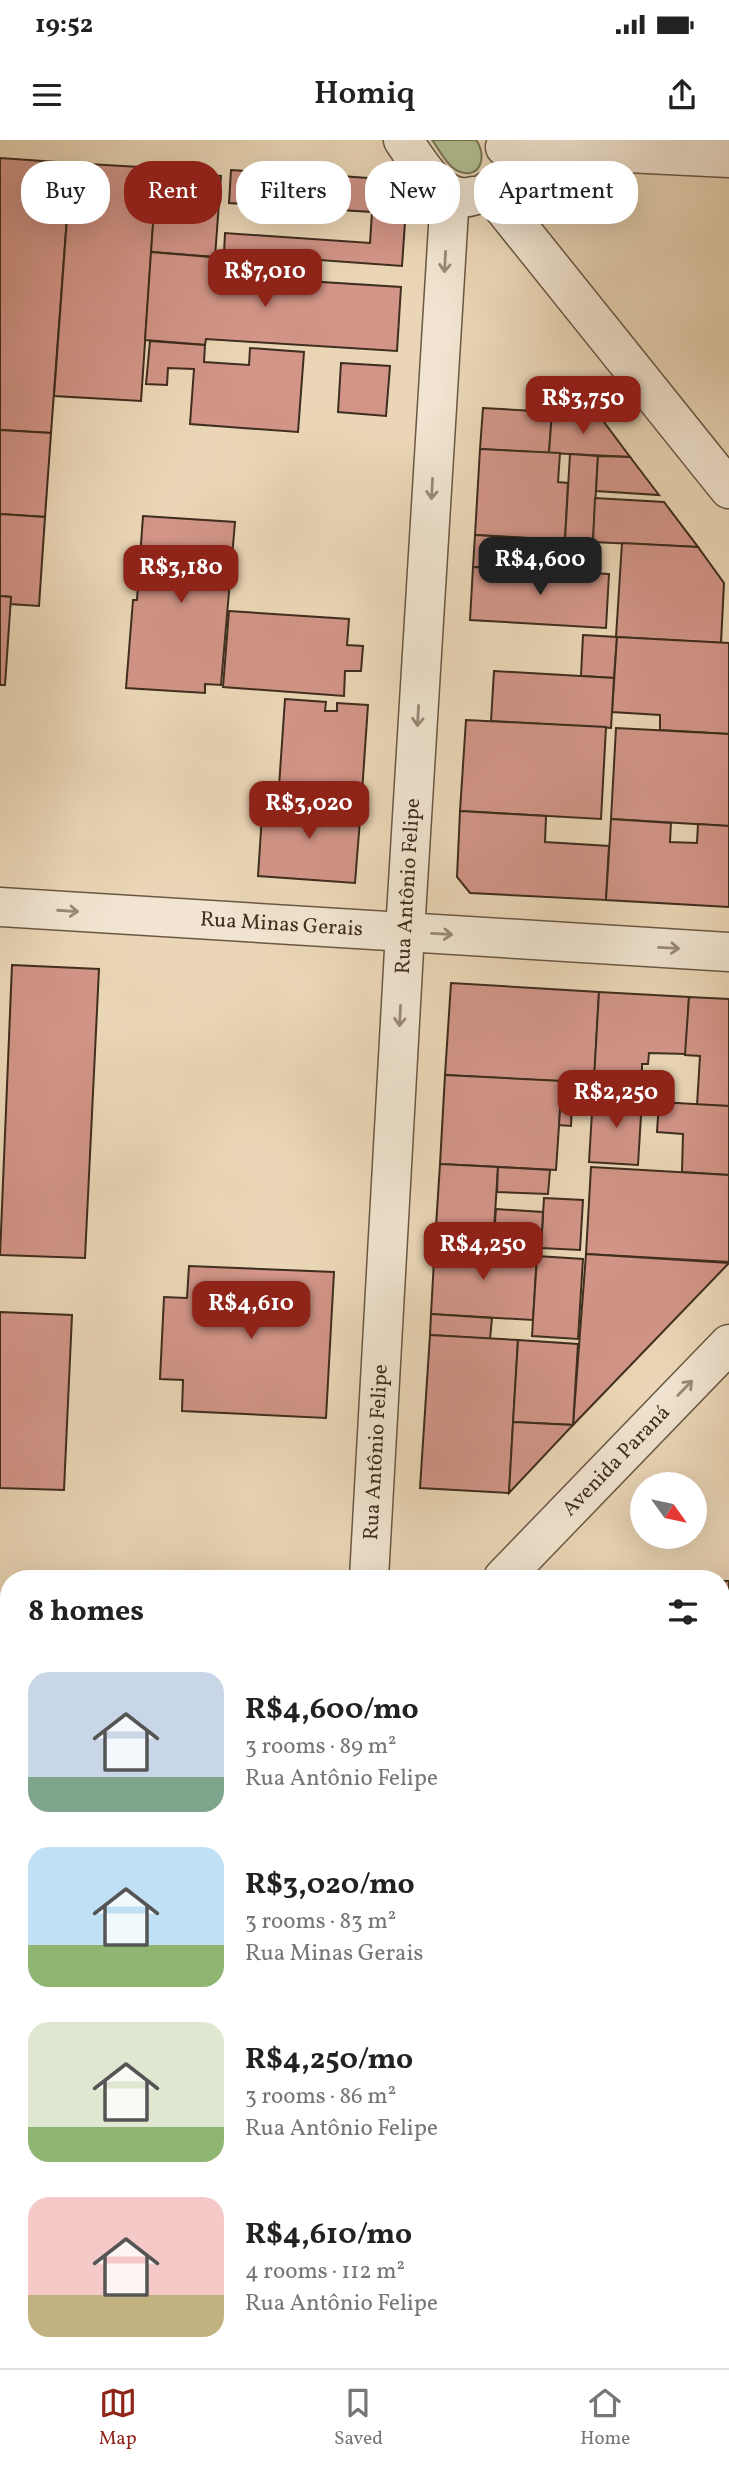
<!DOCTYPE html>
<html lang="en">
<head>
<meta charset="utf-8">
<style>
	:root { --surface:#fff; --page:#f6f6f6; --text:#222; --muted:#767676; --line:#e0e0e0; --accent:#8f2418 }
	body { margin:0; font-family:Vollkorn,serif; background:var(--page); color:var(--text); height:100vh; display:flex; flex-direction:column; font-size:26px; white-space:nowrap }
	* { box-sizing:border-box; margin:0 }
	p { font-size:23px; color:var(--muted) }
	.icon { flex:none; width:38px; height:38px; fill:none; stroke:currentColor; stroke-width:2; stroke-linecap:round; stroke-linejoin:round }
	.map { position:relative; flex:1; overflow:hidden }
	.side { position:absolute; left:0px; top:1430px; width:730px; height:800px; display:flex; flex-direction:column; background:var(--surface); border-radius:28px 28px 0 0; box-shadow:0 7px 28px #0002 }
	.side>* { flex:none }
	.guide { position:absolute; left:21px; top:21px; width:688px; height:63px; display:flex; gap:14px }
	.needle { width:46px; rotate:123deg }
	.buttons { position:absolute; left:630px; top:1332px; display:grid; gap:14px }
	.buttons a { display:grid; place-items:center; width:77px; height:77px; border-radius:50%; background:var(--surface); box-shadow:0 7px 28px #0002; font-size:35px }
	.price { position:absolute; translate:-50% -60px; padding:0 16px; border-radius:14px; background:var(--accent); color:#fff; font-size:23px; line-height:46px; filter:drop-shadow(0 2px 4px #0008) }
	.price::after { content:''; position:absolute; left:50%; top:42px; width:21px; height:16px; margin-left:-10px; background:inherit; clip-path:polygon(0 0,100% 0,50% 100%) }
	.price.current { background:#222; color:#fff }
	ul { padding:0; list-style:none }
	li { display:flex; align-items:center; gap:21px; height:175px; padding:0 28px }
	li span { display:grid; place-items:center; flex:none; width:196px; height:140px; border-radius:21px; color:#555 }
	li>.icon { margin-inline-start:auto }
	span .icon { width:84px; height:84px; fill:#fffc; stroke-width:1 }
	li b { font-size:30px }
	h2 { display:flex; justify-content:space-between; align-items:center; height:84px; padding:0 28px; font-size:30px }
	.pill { padding:0 24px; border-radius:28px; background:var(--surface); box-shadow:0 7px 28px #0002; font-size:24px; line-height:63px }
	.pill.current { background:var(--accent); color:#fff }
	.status { display:flex; justify-content:space-between; align-items:center; height:49px; padding:0 35px; background:var(--surface); direction:ltr }
	.status svg { height:19px; fill:currentColor }
	header { display:flex; justify-content:space-between; align-items:center; height:91px; padding:0 28px; background:var(--surface); font-size:32px; font-weight:600 }
	.tabs { display:flex; justify-content:space-around; align-items:center; height:98px; border-top:2px solid var(--line); background:var(--surface); font-size:19px; color:var(--muted) }
	.tabs a { display:grid; justify-items:center; gap:4px }
	.tabs .current { color:var(--accent) }
	.map>svg:first-child { display:block }
	.green { fill:#b2bf92; stroke:#787658; stroke-width:2 }
	.water { fill:#98b9aa; stroke:#748172; stroke-width:2 }
	.building { fill:#d29588; stroke:#3e2e1d; stroke-width:2 }
	.lines { fill:none; stroke-linecap:round; stroke-linejoin:round }
	.minor-casing { stroke:#695843; stroke-width:41 }
	.major-casing { stroke:#3e2e1d; stroke-width:41 }
	.minor { stroke:#f1e4d0; stroke-width:38 }
	.major { stroke:#ead6b6; stroke-width:38 }
	.oneway { stroke:#988976 }
	.labels { text-anchor:middle; dominant-baseline:central; stroke-width:5; stroke-linejoin:round; paint-order:stroke }
	.street-label { font-size:21px; fill:#3e2e1d; stroke:#f1e4d0 }
</style>
</head>
<body>
<div class="status"><b>19:52</b><svg viewBox="0 0 49 12"><path d="M0 12V9h3v3zM5 12V6h3v6zM10 12V3h3v9zM15 12V0h3v12zM26 1h20v11H26zM47 4h2v5h-2z"/></svg></div>
<header><svg class="icon" aria-label="menu" viewBox="0 0 24 24"><path d="M4 6h16M4 12h16M4 18h16"/></svg>Homiq<svg class="icon" aria-label="share" viewBox="0 0 24 24"><path d="M12 15V3M7 8l5-5 5 5M5 13v7h14v-7"/></svg></header>
<div class="map">
<svg width="729" height="2228" viewBox="0 0 729 2228">
	<rect width="100%" height="100%" fill="#ead6b6"/>
	<filter id="stains"><feTurbulence type="fractalNoise" baseFrequency=".00286" numOctaves="4"/><feColorMatrix values="0 0 0 0 .2 0 0 0 0 .09 0 0 0 0 .02 0 0 0 .5 -.17"/></filter>
	<radialGradient id="worn" r=".72"><stop offset=".6" stop-color="#630" stop-opacity="0"/><stop offset="1" stop-color="#630" stop-opacity=".3"/></radialGradient>
	<g class="green">
		<path d="M 432,0 L 476,0 C 488,16 480,41 458,31 C 447,26 439,9 432,0 Z"/>
		<polygon points="721,2046 729,2046 729,2228 364,2228 364,2221 721,2221"/>
	</g>
	<polygon class="water" points="619,2221 704,2221 700,2228 624,2228"/>
	<g class="building">
		<polygon points="0,18 71,23 51,293 0,290"/>
		<polygon points="71,23 157,28 141,261 54,256"/>
		<polygon points="231,30 307,35 304,68 229,63"/>
		<polygon points="198,34 221,36 215,117 151,112 156,41 197,44"/>
		<polygon points="327,35 395,40 407,53 402,126 224,113 225,93 370,103 372,72 325,69"/>
		<polygon points="151,112 211,117 210,135 401,147 397,211 206,199 205,205 145,200"/>
		<polygon points="150,201 205,205 204,222 249,225 250,208 304,212 298,292 190,284 194,229 168,228 167,245 146,244"/>
		<polygon points="341,223 390,226 386,276 338,272"/>
		<polygon points="483,268 552,272 549,313 480,309"/>
		<polygon points="552,272 598,274 630,317 549,313"/>
		<polygon points="0,290 51,293 45,377 0,374"/>
		<polygon points="480,309 560,313 558,342 568,343 565,400 475,395"/>
		<polygon points="570,314 598,316 593,401 565,400"/>
		<polygon points="598,316 630,317 659,355 596,351"/>
		<polygon points="595,358 664,362 698,407 593,402"/>
		<polygon points="0,374 45,377 39,466 10,464 11,457 0,456"/>
		<polygon points="143,376 235,382 221,545 205,544 205,553 126,548 133,460 137,460"/>
		<polygon points="475,395 576,401 574,432 473,427"/>
		<polygon points="622,403 698,407 724,443 721,503 616,497"/>
		<polygon points="473,427 609,434 606,488 470,480"/>
		<polygon points="0,456 11,457 5,545 0,545"/>
		<polygon points="229,471 349,479 347,505 363,506 361,531 345,531 344,556 223,547"/>
		<polygon points="583,495 617,497 614,538 581,536"/>
		<polygon points="617,497 729,503 729,594 660,590 660,575 612,572"/>
		<polygon points="494,531 614,538 611,588 491,581"/>
		<polygon points="285,559 326,562 325,571 337,571 337,563 368,565 361,667 332,665 333,655 321,654 320,664 278,661"/>
		<polygon points="466,580 606,587 601,679 460,671"/>
		<polygon points="616,588 729,594 729,686 611,679"/>
		<polygon points="263,660 361,667 355,743 258,736"/>
		<polygon points="460,671 546,676 545,702 609,706 606,760 470,753 457,737"/>
		<polygon points="611,679 671,683 670,702 697,703 698,684 729,686 729,767 606,760"/>
		<polygon points="12,825 99,829 85,1118 0,1115"/>
		<polygon points="451,843 599,852 594,943 445,935"/>
		<polygon points="599,852 689,857 686,914 649,913 648,924 642,924 642,937 649,937 648,959 593,956"/>
		<polygon points="689,857 729,859 729,966 697,965 700,916 685,915"/>
		<polygon points="445,935 562,941 556,1030 440,1024"/>
		<polygon points="562,941 594,943 592,962 572,962 571,986 559,985"/>
		<polygon points="593,956 642,959 638,1025 589,1022"/>
		<polygon points="659,962 729,966 729,1035 682,1032 683,994 657,992"/>
		<polygon points="440,1024 498,1027 493,1105 435,1102"/>
		<polygon points="498,1027 550,1030 548,1054 497,1052"/>
		<polygon points="591,1027 729,1035 729,1122 586,1114"/>
		<polygon points="544,1058 583,1060 580,1110 541,1108"/>
		<polygon points="496,1069 543,1072 541,1108 493,1105"/>
		<polygon points="435,1102 515,1106 514,1114 537,1116 533,1180 431,1174"/>
		<polygon points="586,1114 729,1123 573,1285"/>
		<polygon points="537,1116 583,1119 578,1199 532,1196"/>
		<polygon points="189,1126 334,1132 326,1278 182,1271 183,1240 160,1239 164,1157 187,1158"/>
		<polygon points="0,1172 72,1175 64,1350 0,1348"/>
		<polygon points="431,1174 492,1178 490,1199 430,1195"/>
		<polygon points="430,1195 518,1200 509,1353 420,1348"/>
		<polygon points="518,1200 578,1204 573,1285 513,1282"/>
		<polygon points="513,1282 573,1285 509,1353"/>
		<polygon points="140,1431 314,1438 140,1438"/>
		<polygon points="721,1441 729,1441 725,1537 721,1537"/>
		<polygon points="729,1472 729,1537 725,1537"/>
		<polygon points="721,1651 729,1651 729,1804 721,1803"/>
		<polygon points="721,1803 729,1804 729,1881 721,1880"/>
		<polygon points="721,1909 729,1910 729,2003 721,2002"/>
		<polygon points="9,2025 9,2062 0,2054 0,2034"/>
		<polygon points="0,2054 9,2062 9,2101 0,2092"/>
		<polygon points="0,2092 9,2101 9,2221 106,2221 106,2228 0,2228"/>
	</g>
	<g class="lines">
		<g class="minor-casing">
			<g id="minor">
				<path d="M 403,0 C 418,21 442,66 473,56"/>
				<polyline points="505,7 729,18"/>
				<polyline points="489,50 729,349"/>
				<path id="s1" d="M 0,767 L 729,812"/>
				<path id="s2" d="M 369,1438 L 405,792 L 450,54"/>
				<path id="s3" d="M 503,1438 L 729,1204"/>
				<polyline points="0,1956 9,1947"/>
				<polyline points="318,2228 318,2221"/>
			</g>
		</g>
		<g class="major-casing">
			<g id="major">
				<polyline points="0,1559 9,1559"/>
				<polyline points="721,1608 729,1608"/>
			</g>
		</g>
		<use href="#minor" class="minor"/>
		<use href="#major" class="major"/>
	</g>
	<defs><path id="oneway-shaft" d="M-6 0H5M1.5-3L5.5 0L1.5 3" fill="none" stroke-width="1.6" stroke-linecap="round" stroke-linejoin="round" transform="scale(1.75)"/></defs>
	<g class="oneway">
		<use href="#oneway-shaft" transform="translate(445 122) rotate(93)"/>
		<use href="#oneway-shaft" transform="translate(432 349) rotate(93)"/>
		<use href="#oneway-shaft" transform="translate(418 576) rotate(93)"/>
		<use href="#oneway-shaft" transform="translate(68 771) rotate(4)"/>
		<use href="#oneway-shaft" transform="translate(442 794) rotate(3)"/>
		<use href="#oneway-shaft" transform="translate(669 808) rotate(3)"/>
		<use href="#oneway-shaft" transform="translate(400 876) rotate(93)"/>
		<use href="#oneway-shaft" transform="translate(685 1248) rotate(-46)"/>
	</g>
	<g class="labels">
		<g class="street-label">
			<text stroke="none"><textPath href="#s2" startOffset="693">Rua Antônio Felipe</textPath></text>
			<text stroke="none"><textPath href="#s1" startOffset="282">Rua Minas Gerais</textPath></text>
			<text stroke="none"><textPath href="#s2" startOffset="126">Rua Antônio Felipe</textPath></text>
			<text stroke="none"><textPath href="#s3" startOffset="163">Avenida Paraná</textPath></text>
		</g>
	</g>
	<rect width="100%" height="100%" filter="url(#stains)"/>
	<rect width="100%" height="100%" fill="url(#worn)"/>
</svg>
<div class="buttons">
<a><svg class="needle" viewBox="-14 -14 28 28"><path d="M0-13l5 13h-10z" fill="#e53935"/><path d="M0 13l5-13h-10z" fill="#767676"/></svg></a>
</div>
<b class="price" style="left:265px;top:169px">R$7,010</b>
<b class="price" style="left:583px;top:296px">R$3,750</b>
<b class="price current" style="left:540px;top:457px">R$4,600</b>
<b class="price" style="left:181px;top:465px">R$3,180</b>
<b class="price" style="left:309px;top:701px">R$3,020</b>
<b class="price" style="left:616px;top:990px">R$2,250</b>
<b class="price" style="left:483px;top:1142px">R$4,250</b>
<b class="price" style="left:251px;top:1201px">R$4,610</b>
<div class="guide">
<a class="pill">Buy</a>
<a class="pill current">Rent</a>
<a class="pill">Filters</a>
<a class="pill">New</a>
<a class="pill">Apartment</a>
</div>
<section class="side">
<h2>8 homes<svg class="icon" aria-label="filters" viewBox="0 0 24 24"><path d="M4 7h16M4 17h16"/><circle cx="9" cy="7" r="2"/><circle cx="15" cy="17" r="2"/></svg></h2>
<ul>
<li><span style="background:linear-gradient(#c9d6e8 75%,#7fa58c 0)"><svg class="icon" aria-label="home" viewBox="0 0 24 24"><path d="M3 11l9-7 9 7M6 9v11h12V9"/></svg></span><div><b>R$4,600/mo</b><p>3 rooms · 89 m²</p><p>Rua Antônio Felipe</p></div></li>
<li><span style="background:linear-gradient(#bfe0f5 70%,#8fb573 0)"><svg class="icon" aria-label="home" viewBox="0 0 24 24"><path d="M3 11l9-7 9 7M6 9v11h12V9"/></svg></span><div><b>R$3,020/mo</b><p>3 rooms · 83 m²</p><p>Rua Minas Gerais</p></div></li>
<li><span style="background:linear-gradient(#dfe7d0 75%,#8fb573 0)"><svg class="icon" aria-label="home" viewBox="0 0 24 24"><path d="M3 11l9-7 9 7M6 9v11h12V9"/></svg></span><div><b>R$4,250/mo</b><p>3 rooms · 86 m²</p><p>Rua Antônio Felipe</p></div></li>
<li><span style="background:linear-gradient(#f6c9c9 70%,#c2b280 0)"><svg class="icon" aria-label="home" viewBox="0 0 24 24"><path d="M3 11l9-7 9 7M6 9v11h12V9"/></svg></span><div><b>R$4,610/mo</b><p>4 rooms · 112 m²</p><p>Rua Antônio Felipe</p></div></li>
</ul>
</section>
</div>
<nav class="tabs">
<a class="current"><svg class="icon" aria-label="map" viewBox="0 0 24 24"><path d="M3 6l6-2 6 2 6-2v14l-6 2-6-2-6 2zM9 4v14M15 6v14"/></svg>Map</a>
<a><svg class="icon" aria-label="saved" viewBox="0 0 24 24"><path d="M7 4h10v16l-5-4-5 4z"/></svg>Saved</a>
<a><svg class="icon" aria-label="home" viewBox="0 0 24 24"><path d="M3 11l9-7 9 7M6 9v11h12V9"/></svg>Home</a>
</nav>
</body>
</html>
